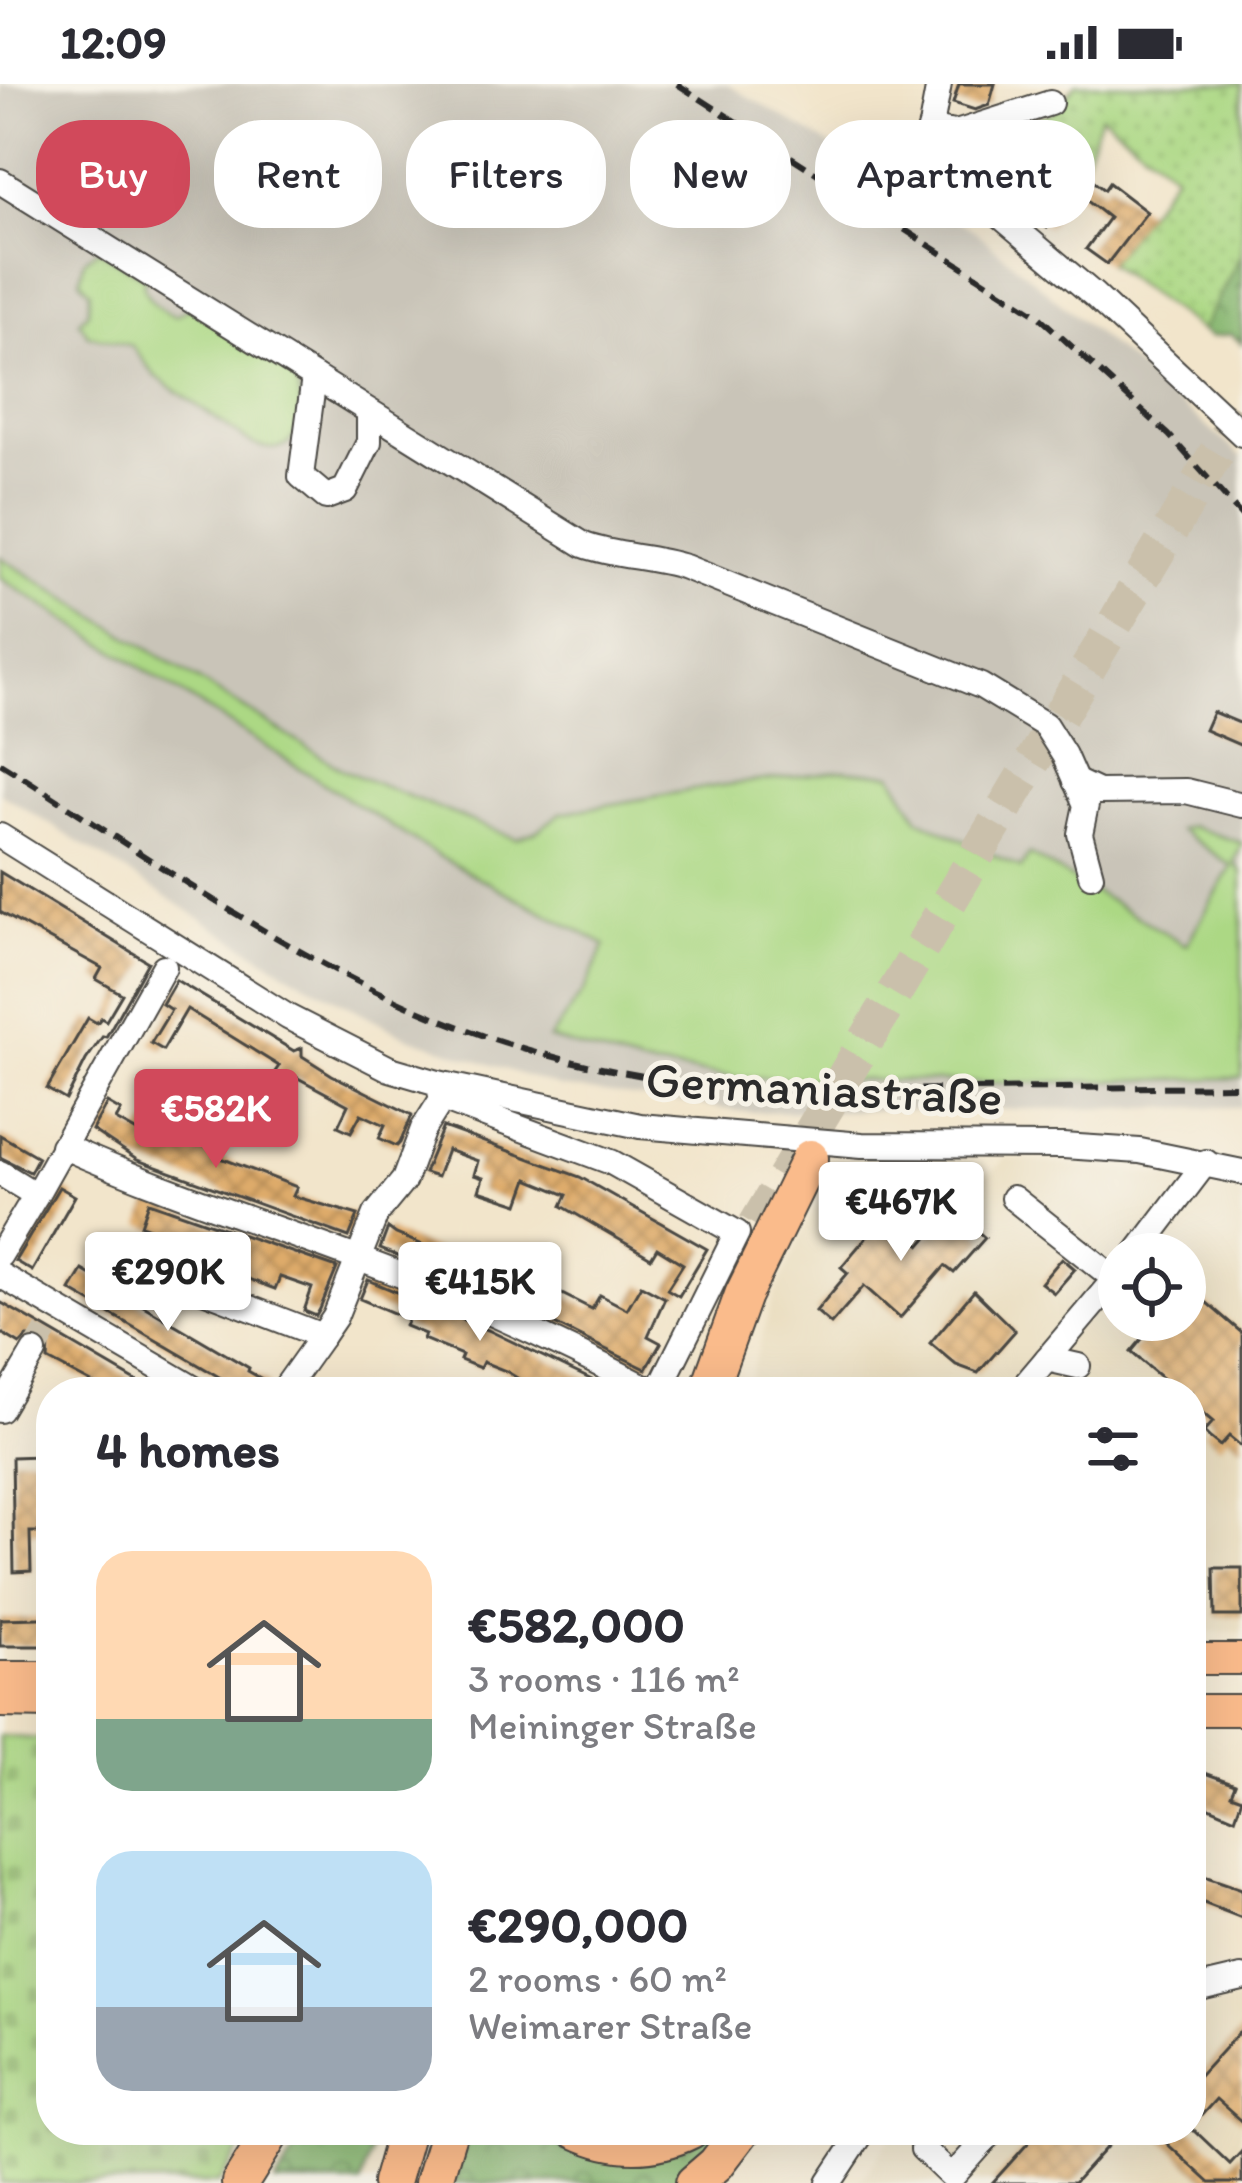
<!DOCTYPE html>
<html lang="en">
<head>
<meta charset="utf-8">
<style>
	:root { --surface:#fff; --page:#f2f2f3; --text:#2b2b33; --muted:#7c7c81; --accent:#d1495b }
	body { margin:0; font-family:Itim,sans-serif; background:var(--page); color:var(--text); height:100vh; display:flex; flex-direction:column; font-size:45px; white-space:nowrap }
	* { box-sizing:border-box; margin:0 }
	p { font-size:39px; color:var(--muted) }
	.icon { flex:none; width:66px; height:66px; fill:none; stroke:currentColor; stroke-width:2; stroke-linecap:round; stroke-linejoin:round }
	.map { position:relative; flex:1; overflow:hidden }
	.drawer { position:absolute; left:36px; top:1293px; width:1170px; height:768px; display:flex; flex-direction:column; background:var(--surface); border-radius:48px; box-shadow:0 12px 48px #0002 }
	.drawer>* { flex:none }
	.guide { position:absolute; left:36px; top:36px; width:1170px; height:108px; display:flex; gap:24px }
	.fabs { position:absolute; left:1098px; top:1149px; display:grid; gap:24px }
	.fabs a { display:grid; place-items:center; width:108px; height:108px; border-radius:50%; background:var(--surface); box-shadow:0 12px 48px #0002; font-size:60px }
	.price { position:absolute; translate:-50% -102px; padding:0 27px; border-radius:12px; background:#fff; color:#222; font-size:39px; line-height:78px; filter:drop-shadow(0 3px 6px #0008) }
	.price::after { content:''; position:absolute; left:50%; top:72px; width:36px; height:27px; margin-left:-18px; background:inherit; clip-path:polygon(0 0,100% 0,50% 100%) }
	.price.current { background:var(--accent); color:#fff }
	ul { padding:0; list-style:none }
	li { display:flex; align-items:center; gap:36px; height:300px; padding:0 60px }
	li span { display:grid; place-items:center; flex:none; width:336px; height:240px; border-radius:36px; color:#555 }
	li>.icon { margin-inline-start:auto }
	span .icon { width:144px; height:144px; fill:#fffc; stroke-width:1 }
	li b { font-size:51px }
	h2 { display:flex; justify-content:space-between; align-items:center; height:144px; padding:0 60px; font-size:51px }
	.tag { padding:0 42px; border-radius:48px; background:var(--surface); box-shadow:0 12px 48px #0002; font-size:42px; line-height:108px }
	.tag.current { background:var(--accent); color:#fff }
	.status { display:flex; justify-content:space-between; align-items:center; height:84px; padding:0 60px; background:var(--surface); direction:ltr }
	.status svg { height:33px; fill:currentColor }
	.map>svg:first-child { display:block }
	.built { fill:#e8daba; fill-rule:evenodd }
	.railway { fill:#c9c4b8 }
	.grass { fill:#acd884; stroke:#6c8258; stroke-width:3 }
	.forest { fill:url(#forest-crowns); stroke:#5a724e; stroke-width:3 }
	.cemetery { fill:url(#cemetery-stones); stroke:#6c8258; stroke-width:3 }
	.garden { fill:url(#garden-dots); stroke:#6c8258; stroke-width:3 }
	.building { fill:url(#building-cross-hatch) }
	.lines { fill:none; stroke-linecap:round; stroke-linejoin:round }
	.minor-tunnel { stroke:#cac0ab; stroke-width:24; stroke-dasharray:24 12; stroke-linecap:butt }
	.highway-tunnel { stroke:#cac0ab; stroke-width:36; stroke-dasharray:36 18; stroke-linecap:butt }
	.minor-casing { stroke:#494743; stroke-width:28 }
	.major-casing { stroke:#494743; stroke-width:34 }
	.highway-casing { stroke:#494743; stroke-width:40 }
	.minor { stroke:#fff; stroke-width:24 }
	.major { stroke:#fabb8b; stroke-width:30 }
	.highway { stroke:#fabb8b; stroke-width:36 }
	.rail { stroke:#2b2b2b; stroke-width:6; stroke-dasharray:18 9; stroke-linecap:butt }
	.labels { text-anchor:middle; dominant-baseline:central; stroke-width:10; stroke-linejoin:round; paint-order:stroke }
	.street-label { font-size:51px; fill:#2b2b2b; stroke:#f7f3e8 }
</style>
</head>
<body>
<div class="status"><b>12:09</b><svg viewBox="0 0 49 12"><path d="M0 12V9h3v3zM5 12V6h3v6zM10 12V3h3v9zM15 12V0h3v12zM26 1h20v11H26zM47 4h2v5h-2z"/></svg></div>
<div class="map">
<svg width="1242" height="2099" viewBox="0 0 1242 2099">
	<defs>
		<pattern id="forest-crowns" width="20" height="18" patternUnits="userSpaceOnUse" patternTransform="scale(3)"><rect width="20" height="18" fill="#89b872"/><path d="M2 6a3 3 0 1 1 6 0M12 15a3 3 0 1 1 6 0" fill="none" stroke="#70965e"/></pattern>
		<pattern id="cemetery-stones" width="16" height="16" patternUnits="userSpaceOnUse" patternTransform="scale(3)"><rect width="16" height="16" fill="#acd884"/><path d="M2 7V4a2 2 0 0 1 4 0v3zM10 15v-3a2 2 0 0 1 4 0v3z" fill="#94ba72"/></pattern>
		<pattern id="garden-dots" width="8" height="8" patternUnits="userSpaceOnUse" patternTransform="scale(3)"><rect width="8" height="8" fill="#acd884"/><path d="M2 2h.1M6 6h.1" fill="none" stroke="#94ba72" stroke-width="1.8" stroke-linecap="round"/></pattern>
		<pattern id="building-cross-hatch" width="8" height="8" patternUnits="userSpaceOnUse" patternTransform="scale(3)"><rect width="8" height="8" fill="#deab6a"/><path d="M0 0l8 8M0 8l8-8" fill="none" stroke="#b48b57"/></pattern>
	</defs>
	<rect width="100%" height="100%" fill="#f7f3e8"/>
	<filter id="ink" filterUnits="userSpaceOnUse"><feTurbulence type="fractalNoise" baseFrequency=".00833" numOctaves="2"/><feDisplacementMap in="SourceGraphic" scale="24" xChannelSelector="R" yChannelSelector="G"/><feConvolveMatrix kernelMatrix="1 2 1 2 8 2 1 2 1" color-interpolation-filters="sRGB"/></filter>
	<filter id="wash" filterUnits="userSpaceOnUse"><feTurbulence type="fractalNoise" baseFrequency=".004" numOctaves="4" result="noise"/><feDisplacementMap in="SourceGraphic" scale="48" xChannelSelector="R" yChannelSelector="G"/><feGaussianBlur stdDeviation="2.7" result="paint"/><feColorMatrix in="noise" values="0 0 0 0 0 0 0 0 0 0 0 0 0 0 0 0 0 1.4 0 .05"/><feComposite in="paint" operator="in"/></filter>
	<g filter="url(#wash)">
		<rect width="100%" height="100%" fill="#f2e5cb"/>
		<g class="built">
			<path d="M 1005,1074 L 1190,1096 L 1242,1110 L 1242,1548 L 1191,1547 L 1191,1308 L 745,1308 L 773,1216 L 813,1125 L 827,1115 L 844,1113 L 869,1127 L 898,1128 L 994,1086 ZM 1119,1170 L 1185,1170 L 1185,1236 L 1119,1236 Z"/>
			<polygon points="1242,1915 1242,2099 859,2099 896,2046 1191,2046 1191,1928"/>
		</g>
		<polygon class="railway" points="0,0 727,0 975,147 1242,372 1242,1023 746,1028 559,1003 405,952 288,889 0,709"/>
		<g class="grass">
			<path d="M 98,165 L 146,195 L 143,200 C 149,217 157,225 175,232 L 191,223 L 295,293 C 309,330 299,383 249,358 L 155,292 L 132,262 L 88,251 L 79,237 L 88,228 L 90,208 L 80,196 L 84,176 Z"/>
			<polygon points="0,473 345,687 516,755 537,747 561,729 710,703 844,686 892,690 919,735 1021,784 1029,770 1186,861 1232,782 1179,746 1190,742 1242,759 1234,778 1242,789 1242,994 1004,999 736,993 643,982 549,955 584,907 605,861 438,772 0,494"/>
		</g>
		<g class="forest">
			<polygon points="1242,169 1242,259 1231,250 1211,253 1201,247"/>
			<polygon points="308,2046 377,2046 361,2099 276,2099"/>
			<polygon points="470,2046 547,2046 592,2071 628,2075 687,2062 712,2046 730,2046 695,2087 677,2099 453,2099"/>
		</g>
		<polygon class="cemetery" points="0,1652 51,1656 51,2046 253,2046 219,2099 0,2099"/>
		<polygon class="garden" points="1076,0 1242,0 1242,169 1201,247 1108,180 1175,90 1101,31 1082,84 1058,68 1013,124 943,68 1053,28"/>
		<g id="blocks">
			<g class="building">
				<polygon points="959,0 995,0 989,21 975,26 953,19"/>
				<polygon points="1059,70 1104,106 1109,99 1147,128 1107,180 1086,165 1109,134 1076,108 1047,144 1018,121"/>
				<polygon points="1213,628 1242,640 1242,662 1205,646"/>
				<polygon points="0,788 148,878 106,953 103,952 86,976 66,1016 47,1005 88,934 97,939 101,934 106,937 122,910 96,895 102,884 0,828"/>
				<polygon points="176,896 294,967 302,964 302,972 332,991 412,1031 400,1059 397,1062 379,1054 385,1041 361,1030 351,1048 338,1042 348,1021 296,993 286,1009 268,998 279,982 187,925 163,966 151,959 171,926 162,920"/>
				<polygon points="107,1019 121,1027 116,1036 139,1049 150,1037 223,1066 221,1074 297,1103 293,1112 358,1131 349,1153 137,1076 92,1046"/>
				<polygon points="443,1043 580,1093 707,1165 679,1212 667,1205 683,1180 657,1164 651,1174 562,1122 567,1111 528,1095 519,1120 479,1107 483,1094 474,1091 478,1077 447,1066 437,1093 424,1089"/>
				<polygon points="0,1051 38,1073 30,1088 0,1073"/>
				<polygon points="59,1103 75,1112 32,1187 15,1177"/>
				<polygon points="149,1118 337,1184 320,1225 316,1232 304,1227 312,1204 280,1193 275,1205 190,1173 186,1183 174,1187 169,1200 164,1198 179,1155 141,1141"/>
				<polygon points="952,1125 985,1154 954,1189 945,1182 900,1234 864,1202 831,1240 816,1227 848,1189 841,1183 885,1131 921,1161"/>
				<polygon points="388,1144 396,1150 549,1213 552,1205 592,1225 600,1211 627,1225 641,1201 665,1214 648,1252 661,1259 646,1285 508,1217 380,1165"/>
				<polygon points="1062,1174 1075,1185 1054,1209 1041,1199"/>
				<polygon points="82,1186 249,1284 248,1287 269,1299 267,1308 245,1308 70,1206"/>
				<polygon points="368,1196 488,1246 617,1308 540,1308 506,1287 483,1278 480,1284 460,1276 462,1271 423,1255 425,1250 405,1242 408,1235 360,1215"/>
				<polygon points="1185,1200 1242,1249 1242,1363 1229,1352 1220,1362 1210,1354 1204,1348 1213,1338 1191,1319 1191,1308 1178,1308 1131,1268 1158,1236 1185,1236"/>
				<polygon points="974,1207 1015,1247 978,1289 956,1281 930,1259"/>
				<polygon points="0,1218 40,1241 155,1308 109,1308 48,1276 49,1261 41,1253 27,1253 20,1260 0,1248"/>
				<polygon points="40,1372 41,1448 30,1448 31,1487 14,1488 12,1373"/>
				<polygon points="1214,1484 1242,1484 1242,1532 1215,1532"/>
				<polygon points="40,1534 51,1534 51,1562 0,1562 0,1535"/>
				<polygon points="1191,1684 1235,1700 1231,1710 1242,1714 1235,1734 1191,1715"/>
				<polygon points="1204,1792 1242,1805 1242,1834 1196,1816"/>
				<polygon points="1242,1945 1242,2038 1216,2015 1191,2043 1191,2001"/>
				<polygon points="1040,2046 1122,2046 1074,2099 992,2099"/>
				<polygon points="1152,2046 1194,2046 1230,2080 1242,2067 1242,2099 1210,2099"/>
			</g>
		</g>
	</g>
	<g filter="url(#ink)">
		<use href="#blocks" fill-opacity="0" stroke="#494743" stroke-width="3"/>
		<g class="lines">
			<polyline class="minor-tunnel" points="34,1268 47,1246"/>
			<polyline class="highway-tunnel" points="728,1188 1242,326"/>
			<g class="minor-casing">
				<g id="minor">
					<polyline points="939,0 926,69 1094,211 1242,350"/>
					<polyline points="930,45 956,49 1050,19"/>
					<path d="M 0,97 L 584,461 C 617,473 651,472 685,483 L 981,602 L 1045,641 L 1064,671 L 1086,721 L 1080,750 L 1091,791"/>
					<polyline points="314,293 301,392 326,413 345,406 369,358 369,328"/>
					<polyline points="1075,697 1098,708 1186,707 1242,721"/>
					<polyline points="0,752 288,933 390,985 438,999 640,1042 862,1061 1063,1062 1140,1067 1242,1088"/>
					<polyline points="438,999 442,1015 611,1078 737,1149 658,1308"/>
					<path d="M 62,1062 C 171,1111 285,1146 396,1189 C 485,1224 570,1264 654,1308"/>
					<polyline points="0,1089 36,1111 0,1171"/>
					<polyline points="36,1111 164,883"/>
					<polyline points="1013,1114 1115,1195"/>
					<polyline points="1136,1170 1206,1078"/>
					<polyline points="0,1191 200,1308"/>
					<polyline points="185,1199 322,1252 283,1307"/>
					<polyline points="322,1252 335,1233 376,1130 404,1096 423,1045 442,1015"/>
					<polyline points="1047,1275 1078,1282"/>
					<polyline points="1019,1308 1119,1190"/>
					<polyline points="0,1326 34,1268"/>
					<polyline points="1191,1906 1242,1894"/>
					<polyline points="925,2046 923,2065 952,2093 994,2046"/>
					<polyline points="829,2099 864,2046"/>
				</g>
			</g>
			<g class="major-casing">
				<g id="major">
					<polyline points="1191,1575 1242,1575"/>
					<polyline points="0,1593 51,1593"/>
					<polyline points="0,1618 51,1619"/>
					<polyline points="1191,1626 1242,1626"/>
				</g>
			</g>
			<g class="highway-casing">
				<g id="highway">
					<polyline points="708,1308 743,1211 810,1074"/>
					<path d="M 576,2046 C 614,2064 653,2065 691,2046"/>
					<polyline points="240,2099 273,2046"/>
					<polyline points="391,2099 406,2046"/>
					<polyline points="433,2099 449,2046"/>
					<polyline points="694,2099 716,2080 742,2046"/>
				</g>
			</g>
			<use href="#minor" class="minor"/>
			<use href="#major" class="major"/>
			<use href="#highway" class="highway"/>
			<g class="rail">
				<polyline points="677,0 1035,229 1169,351 1242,432"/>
				<path d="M 0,679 C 137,765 276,866 425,929 C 540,978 665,1002 789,1007 L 1242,1002"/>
			</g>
		</g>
	</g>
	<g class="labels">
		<g class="street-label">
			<text transform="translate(824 1004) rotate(3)">Germaniastraße</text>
		</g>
	</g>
</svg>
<div class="fabs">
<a><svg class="icon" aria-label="locate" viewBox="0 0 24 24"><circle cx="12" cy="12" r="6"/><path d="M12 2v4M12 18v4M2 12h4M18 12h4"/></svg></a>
</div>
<b class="price current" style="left:216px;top:1087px">€582K</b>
<b class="price" style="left:901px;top:1180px">€467K</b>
<b class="price" style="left:168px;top:1250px">€290K</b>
<b class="price" style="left:480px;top:1260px">€415K</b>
<div class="guide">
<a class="tag current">Buy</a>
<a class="tag">Rent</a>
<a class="tag">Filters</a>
<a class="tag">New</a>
<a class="tag">Apartment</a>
</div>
<section class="drawer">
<h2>4 homes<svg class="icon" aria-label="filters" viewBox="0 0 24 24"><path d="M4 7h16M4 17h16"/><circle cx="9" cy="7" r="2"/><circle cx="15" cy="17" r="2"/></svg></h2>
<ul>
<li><span style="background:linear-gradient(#ffd9b3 70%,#7fa58c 0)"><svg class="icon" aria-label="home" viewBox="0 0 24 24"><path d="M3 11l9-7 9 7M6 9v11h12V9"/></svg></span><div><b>€582,000</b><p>3 rooms · 116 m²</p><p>Meininger Straße</p></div></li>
<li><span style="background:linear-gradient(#bfe0f5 65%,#9aa5b1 0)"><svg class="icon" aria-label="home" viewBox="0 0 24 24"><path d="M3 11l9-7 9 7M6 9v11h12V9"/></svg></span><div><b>€290,000</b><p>2 rooms · 60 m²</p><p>Weimarer Straße</p></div></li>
</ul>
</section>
</div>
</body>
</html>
